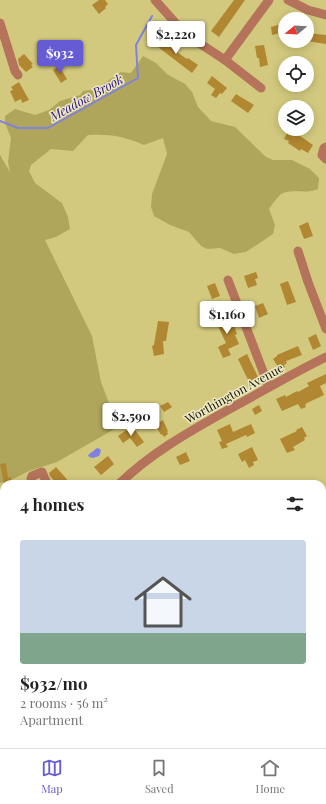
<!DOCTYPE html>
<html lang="en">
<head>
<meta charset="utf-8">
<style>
	:root { --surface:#fff; --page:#f2f2f2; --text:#222; --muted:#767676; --line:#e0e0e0; --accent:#645bd5 }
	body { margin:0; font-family:"Playfair Display",serif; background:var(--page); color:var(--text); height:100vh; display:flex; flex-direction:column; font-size:15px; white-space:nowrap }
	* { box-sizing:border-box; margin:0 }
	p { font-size:13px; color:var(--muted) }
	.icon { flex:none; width:22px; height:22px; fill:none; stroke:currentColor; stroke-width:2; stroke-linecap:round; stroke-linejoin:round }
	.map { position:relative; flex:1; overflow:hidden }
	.panel { position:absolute; left:0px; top:480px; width:326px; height:268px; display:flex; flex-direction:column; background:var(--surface); border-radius:12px 12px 0 0; box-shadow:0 2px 10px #0003 }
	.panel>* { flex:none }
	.needle { width:26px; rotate:252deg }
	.tools { position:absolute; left:278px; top:12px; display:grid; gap:8px }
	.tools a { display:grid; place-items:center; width:36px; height:36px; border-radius:50%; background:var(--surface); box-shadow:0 2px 10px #0003; font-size:20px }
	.price { position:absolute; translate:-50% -34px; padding:0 9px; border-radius:4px; background:#fff; color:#222; font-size:13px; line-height:26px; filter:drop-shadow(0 1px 2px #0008) }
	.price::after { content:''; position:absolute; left:50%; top:24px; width:12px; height:9px; margin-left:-6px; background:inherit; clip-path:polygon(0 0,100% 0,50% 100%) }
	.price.current { background:var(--accent); color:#fff }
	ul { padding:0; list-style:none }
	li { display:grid; align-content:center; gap:8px; height:212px; padding:0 20px }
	li span { display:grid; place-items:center; height:124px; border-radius:4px; color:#555 }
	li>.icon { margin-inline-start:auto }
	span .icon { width:72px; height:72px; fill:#fffc; stroke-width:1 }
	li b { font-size:17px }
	h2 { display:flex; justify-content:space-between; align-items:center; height:48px; padding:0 20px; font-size:17px }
	.dock { display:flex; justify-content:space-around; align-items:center; height:56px; border-top:1px solid var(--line); background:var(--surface); font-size:11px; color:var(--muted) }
	.dock a { display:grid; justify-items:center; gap:2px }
	.dock .current { color:var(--accent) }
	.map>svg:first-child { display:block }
	.green { fill:#b0a65b }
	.water { fill:#8181e1 }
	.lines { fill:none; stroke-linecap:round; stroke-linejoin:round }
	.stream { stroke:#8181e1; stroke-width:2 }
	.building { fill:#b18731 }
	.minor { stroke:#b4735a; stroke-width:9 }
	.labels { text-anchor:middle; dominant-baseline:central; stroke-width:3; stroke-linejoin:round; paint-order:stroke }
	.street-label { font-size:12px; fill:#191500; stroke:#ede9c4 }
	.water-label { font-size:13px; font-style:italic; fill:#2d1084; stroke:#ede9c4 }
</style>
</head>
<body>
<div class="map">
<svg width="326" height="748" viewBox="0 0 326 748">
	<rect width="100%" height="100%" fill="#d3c97e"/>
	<g class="green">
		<path d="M 143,56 L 156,63 L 167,74 L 185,84 L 192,92 L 198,107 L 211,121 L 235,127 L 266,157 L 273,160 L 292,160 L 310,169 L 319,178 L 318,189 C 306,195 288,187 279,196 C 275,200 272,205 269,209 L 275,225 L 273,234 L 246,252 L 234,254 L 220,248 L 207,249 L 201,246 L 189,232 L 170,225 L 154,216 L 151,207 L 152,194 L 167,154 L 163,138 L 144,145 C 123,136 111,134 88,135 L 73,151 L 51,149 L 31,165 L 29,171 L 35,183 L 62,203 L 68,217 L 70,229 L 56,237 L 45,240 L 92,336 L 101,382 L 118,427 L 57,462 L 29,471 L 11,480 L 0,483 L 0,155 L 10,172 L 8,162 L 11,138 L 5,123 L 5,116 L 15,109 L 35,115 L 49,110 L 60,101 L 80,95 L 83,91 L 96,89 L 121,72 L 131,73 Z"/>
		<polygon points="322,524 326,525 326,559 322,564"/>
		<polygon points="322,667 326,667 326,705 322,703"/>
	</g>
	<polygon class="water" points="97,448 100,449 101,451 99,456 93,458 89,457 88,455"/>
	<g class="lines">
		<polyline class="stream" points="0,121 18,128 48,128 138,78 136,45 152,16"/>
	</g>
	<g class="building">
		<polygon points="99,0 105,0 108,4 105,7 106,8 99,14 92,5"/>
		<polygon points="234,0 245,0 219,37 211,31"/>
		<polygon points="285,23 285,32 272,35 271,27"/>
		<polygon points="308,33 326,35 326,44 306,41"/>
		<polygon points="160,36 169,44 168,45 181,55 187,59 188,58 198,65 192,73 154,44"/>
		<polygon points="264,45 268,65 260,67 259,58 257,58 255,46"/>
		<polygon points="24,54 33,64 31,65 33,67 26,72 19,65 18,59"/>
		<polygon points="59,66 67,79 61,83 53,70"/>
		<polygon points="212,76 227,88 222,94 220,93 216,98 211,95 215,89 207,83"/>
		<polygon points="19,82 29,100 22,103 21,99 15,102 10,91 13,90 11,87"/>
		<polygon points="236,94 254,105 248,113 231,101"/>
		<polygon points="288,131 292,133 293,131 313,145 308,153 301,149 300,151 288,143 289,141 284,139"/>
		<polygon points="308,222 313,236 304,239 299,226"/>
		<polygon points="256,272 258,278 255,279 257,285 248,288 244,276"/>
		<polygon points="288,281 296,302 287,305 280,284"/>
		<polygon points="215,283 220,296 212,299 207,286"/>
		<polygon points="263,303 268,314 259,318 255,306"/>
		<polygon points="230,314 237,334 235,335 239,344 228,349 231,355 223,358 218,347 226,343 215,320"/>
		<polygon points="158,321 169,322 166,341 163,341 164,354 154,356 152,346 154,345"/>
		<polygon points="316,334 321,346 313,350 308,338"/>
		<polygon points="298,346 302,355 286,361 287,363 284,365 285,367 280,370 273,359 277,356 277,355"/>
		<polygon points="247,354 259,379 250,384 238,359"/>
		<polygon points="326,374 326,383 320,386 324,395 307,403 305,405 306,407 301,409 298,404 282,411 276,399 285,395 286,397 297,391 298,392 309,386 307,383"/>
		<polygon points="168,402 172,407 164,412 160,406"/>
		<polygon points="259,405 262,411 255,415 252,409"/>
		<polygon points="163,420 168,431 167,432 168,434 164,437 162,434 161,435 155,425"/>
		<polygon points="230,424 233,432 251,424 255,433 247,437 246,435 226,444 228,447 222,449 219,442 222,441 217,430"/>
		<polygon points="132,426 144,442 137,447 130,438 123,443 118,436"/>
		<polygon points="302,427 307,436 304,438 305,440 293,447 295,450 287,453 280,439 297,431 296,430"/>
		<polygon points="252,447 258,460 253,462 254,465 249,468 245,460 242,462 238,454"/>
		<polygon points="186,452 190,461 180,465 176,457"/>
		<polygon points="108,456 114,464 101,475 94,467"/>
		<polygon points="6,463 8,478 11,477 12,484 4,484 0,464"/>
		<polygon points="56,467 71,484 57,484 50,476 49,473"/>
	</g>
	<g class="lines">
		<g class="minor">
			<polyline points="155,0 179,27 196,41 225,60 261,88"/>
			<polyline points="288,0 308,10 326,15"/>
			<polyline points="0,23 15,71 18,75"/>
			<polyline points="225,60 269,0"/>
			<polyline points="326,147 324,148 322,155 326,159"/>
			<polyline points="298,251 308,282 326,329"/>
			<polyline points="228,280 269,387"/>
			<polyline points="32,484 31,479 32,476 42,472 47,484"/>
			<path d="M 119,484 C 153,451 194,429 235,406 C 265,390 295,372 326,357"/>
			<polyline points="322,607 326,608"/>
			<polyline points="0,649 4,646"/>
			<polyline points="0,734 4,734"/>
			<polyline points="91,744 147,748"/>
		</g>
	</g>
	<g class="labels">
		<g class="street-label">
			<text transform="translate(234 393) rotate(-29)">Worthington Avenue</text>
		</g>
		<g class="water-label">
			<text transform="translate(86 97) rotate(-29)">Meadow Brook</text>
		</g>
	</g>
</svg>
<div class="tools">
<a><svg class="needle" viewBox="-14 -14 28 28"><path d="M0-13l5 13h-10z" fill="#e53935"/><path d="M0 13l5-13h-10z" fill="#767676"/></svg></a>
<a><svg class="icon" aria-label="locate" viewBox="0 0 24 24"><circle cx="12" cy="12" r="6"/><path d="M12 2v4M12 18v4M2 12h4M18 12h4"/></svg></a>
<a><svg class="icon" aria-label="layers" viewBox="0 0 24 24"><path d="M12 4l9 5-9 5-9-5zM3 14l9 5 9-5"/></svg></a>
</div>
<b class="price" style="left:176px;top:55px">$2,220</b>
<b class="price current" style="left:60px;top:74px">$932</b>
<b class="price" style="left:227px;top:335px">$1,160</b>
<b class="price" style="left:131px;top:437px">$2,590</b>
<section class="panel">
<h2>4 homes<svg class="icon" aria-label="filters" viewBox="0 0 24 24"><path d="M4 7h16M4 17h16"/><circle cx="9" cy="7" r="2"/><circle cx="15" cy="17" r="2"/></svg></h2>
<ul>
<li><span style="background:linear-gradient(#c9d6e8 75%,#7fa58c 0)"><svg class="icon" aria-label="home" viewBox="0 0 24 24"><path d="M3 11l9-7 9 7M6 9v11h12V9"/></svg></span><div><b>$932/mo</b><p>2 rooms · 56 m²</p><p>Apartment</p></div></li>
</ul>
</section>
</div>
<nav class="dock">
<a class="current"><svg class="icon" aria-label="map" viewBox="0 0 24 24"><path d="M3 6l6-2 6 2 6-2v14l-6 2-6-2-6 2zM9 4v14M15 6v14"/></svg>Map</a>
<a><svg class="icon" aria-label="saved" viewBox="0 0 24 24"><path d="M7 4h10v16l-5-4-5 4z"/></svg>Saved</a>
<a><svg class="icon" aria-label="home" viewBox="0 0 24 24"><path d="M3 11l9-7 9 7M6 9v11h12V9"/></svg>Home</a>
</nav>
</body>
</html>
